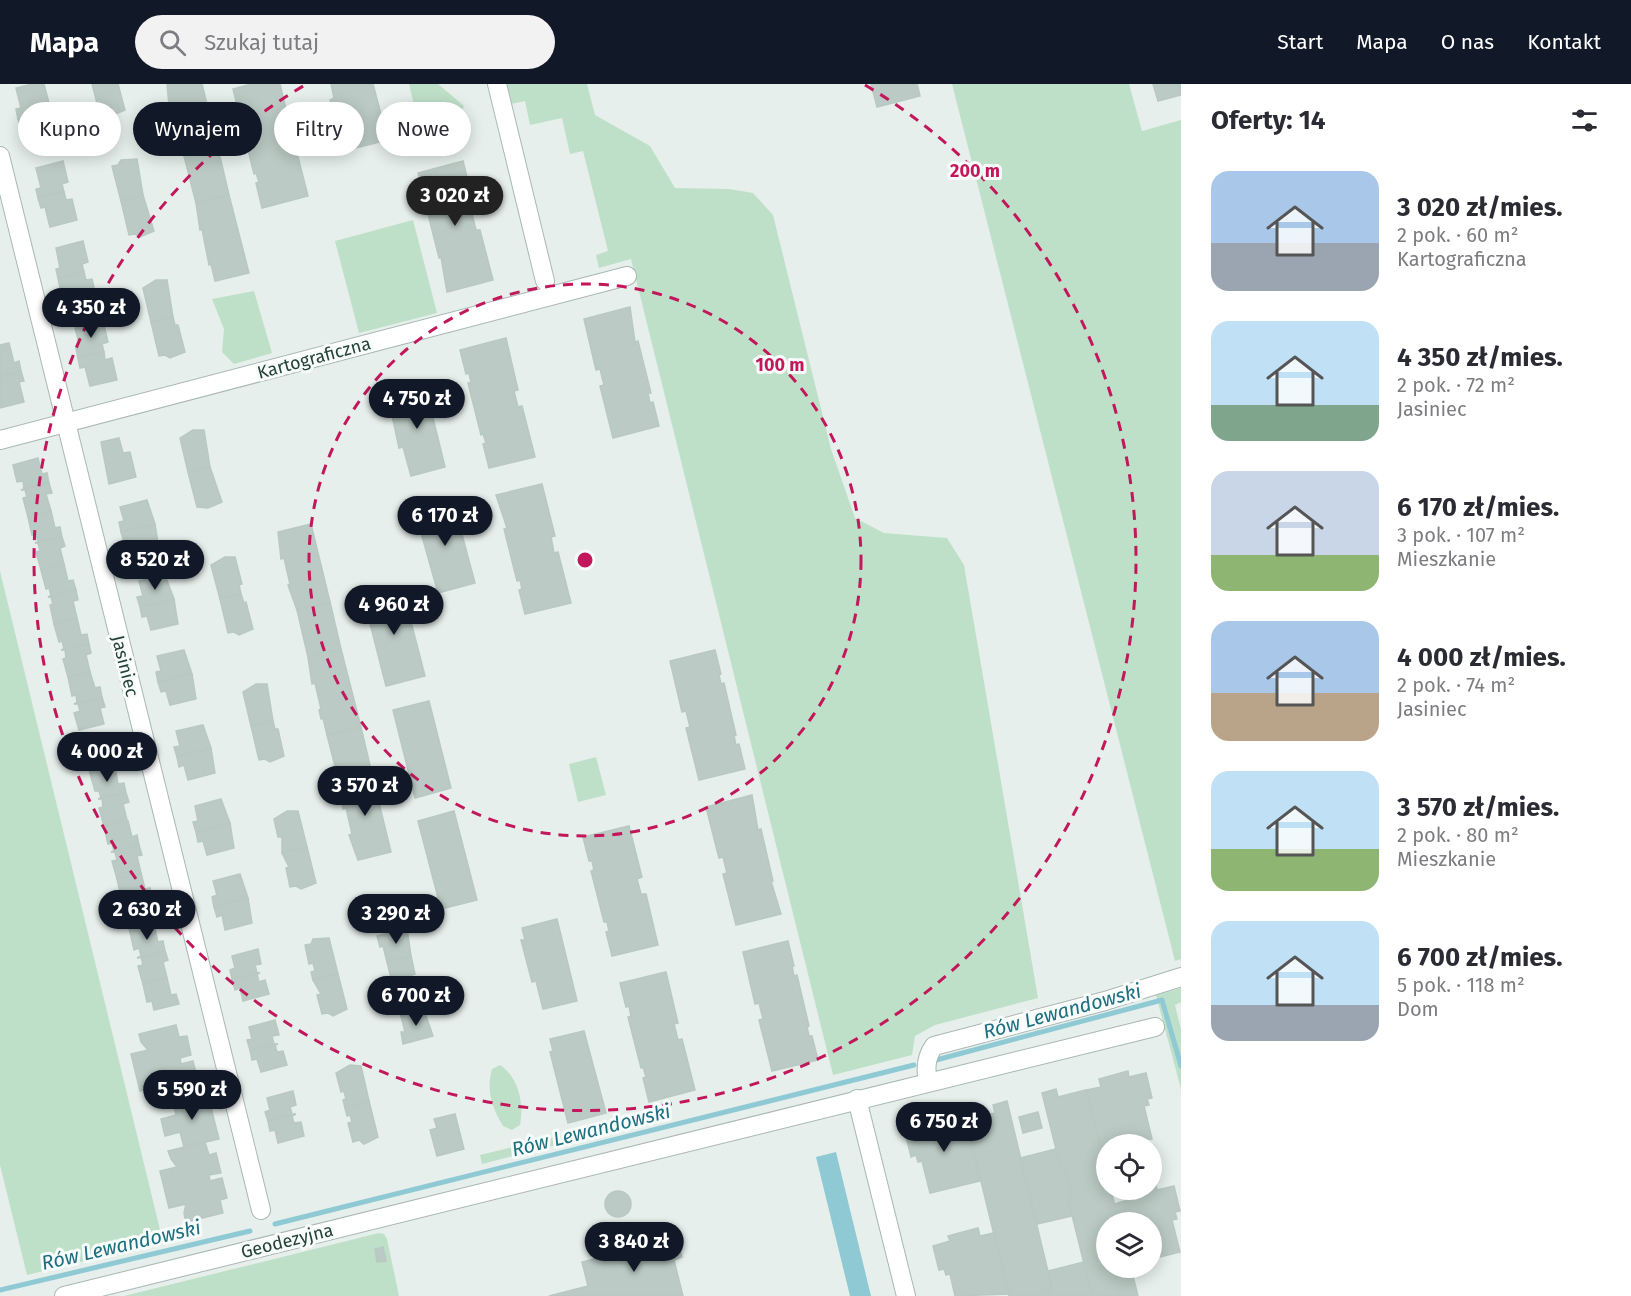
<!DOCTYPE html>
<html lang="pl">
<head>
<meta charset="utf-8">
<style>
	:root { --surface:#fff; --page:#f2f2f3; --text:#2b2b33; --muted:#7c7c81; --accent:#111827 }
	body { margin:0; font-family:"Fira Sans",sans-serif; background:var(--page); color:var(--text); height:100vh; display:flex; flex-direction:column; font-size:22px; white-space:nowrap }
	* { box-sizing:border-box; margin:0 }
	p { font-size:20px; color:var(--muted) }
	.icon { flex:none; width:33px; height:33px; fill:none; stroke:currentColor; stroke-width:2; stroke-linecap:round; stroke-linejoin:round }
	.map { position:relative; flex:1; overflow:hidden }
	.side { display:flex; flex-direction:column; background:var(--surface); width:450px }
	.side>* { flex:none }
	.top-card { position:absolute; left:18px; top:18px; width:570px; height:54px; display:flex; gap:12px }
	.fabs { position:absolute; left:1096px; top:1050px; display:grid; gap:12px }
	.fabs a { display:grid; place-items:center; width:66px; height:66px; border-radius:50%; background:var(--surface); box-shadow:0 3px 15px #0003; font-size:30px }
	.price { position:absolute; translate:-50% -51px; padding:0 14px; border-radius:21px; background:var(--accent); color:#fff; font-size:20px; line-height:39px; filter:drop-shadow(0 2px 3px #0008) }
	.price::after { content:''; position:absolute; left:50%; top:36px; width:18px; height:14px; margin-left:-9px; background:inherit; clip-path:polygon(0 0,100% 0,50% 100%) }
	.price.on { background:#222; color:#fff }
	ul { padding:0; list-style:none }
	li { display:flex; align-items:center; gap:18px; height:150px; padding:0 30px }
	li span { display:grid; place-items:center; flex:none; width:168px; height:120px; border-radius:18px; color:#555 }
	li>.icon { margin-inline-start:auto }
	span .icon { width:72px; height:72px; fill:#fffc; stroke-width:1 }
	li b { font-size:26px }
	h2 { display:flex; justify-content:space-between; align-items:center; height:72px; padding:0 30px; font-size:26px }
	.chip { padding:0 21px; border-radius:27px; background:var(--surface); box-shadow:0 3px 15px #0003; font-size:21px; line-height:54px }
	.chip.on { background:var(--accent); color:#fff }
	header { display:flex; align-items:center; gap:36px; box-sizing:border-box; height:84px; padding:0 30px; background:var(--accent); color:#fff }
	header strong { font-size:28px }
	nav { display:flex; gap:33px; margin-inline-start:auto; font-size:21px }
	.search { width:420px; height:54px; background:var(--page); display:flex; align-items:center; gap:15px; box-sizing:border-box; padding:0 21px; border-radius:33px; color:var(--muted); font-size:22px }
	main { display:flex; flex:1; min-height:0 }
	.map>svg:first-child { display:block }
	.green { fill:#bfe0c8 }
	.water { fill:#8ec9d4 }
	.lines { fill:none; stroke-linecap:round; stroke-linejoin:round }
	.stream { stroke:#8ec9d4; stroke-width:5 }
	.building { fill:#bbcac4; stroke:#b8c9c2; stroke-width:1.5 }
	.minor-casing { stroke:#a8b8b2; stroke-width:20 }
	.minor { stroke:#fff; stroke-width:18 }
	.ring { fill:none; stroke:#c2185b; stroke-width:3; stroke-dasharray:10 8 }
	.labels { text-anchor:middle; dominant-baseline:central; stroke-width:6; stroke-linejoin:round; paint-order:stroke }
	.street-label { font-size:18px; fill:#24423a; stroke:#f7fbf9 }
	.water-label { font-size:20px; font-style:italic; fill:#1c6f80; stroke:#f7fbf9 }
	.centre { fill:#c2185b; stroke:#f7fbf9; stroke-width:3 }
	.ring-label { font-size:18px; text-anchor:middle; font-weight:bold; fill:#c2185b; stroke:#f7fbf9; stroke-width:6; stroke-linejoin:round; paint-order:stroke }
</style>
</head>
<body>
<header>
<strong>Mapa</strong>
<div class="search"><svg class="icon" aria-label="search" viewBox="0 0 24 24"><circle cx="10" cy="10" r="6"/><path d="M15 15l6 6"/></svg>Szukaj tutaj</div>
<nav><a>Start</a><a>Mapa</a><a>O nas</a><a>Kontakt</a></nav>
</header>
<main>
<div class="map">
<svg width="1181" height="1212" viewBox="0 0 1181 1212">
	<rect width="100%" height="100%" fill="#e6efeb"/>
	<g class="green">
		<polygon points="409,0 438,0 464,22 459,32 419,42"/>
		<polygon points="506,0 587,0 595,31 650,62 675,104 729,105 753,109 773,131 831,365 855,434 884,449 947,454 964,481 1038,914 935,941 915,952 912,971 833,991 631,175 599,184 596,171 608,167 583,67 570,70 562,34 530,41 525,17 511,20"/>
		<polygon points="952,0 1129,0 1142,47 1181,36 1181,875 1175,877"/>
		<polygon points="413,136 437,229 359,249 335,157"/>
		<polygon points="254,207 272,269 234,280 222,268 224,245 212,215"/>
		<polygon points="0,487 163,1158 27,1191 0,1081"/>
		<polygon points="596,673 606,711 578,718 569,680"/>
		<polygon points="1181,904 1181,918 1175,921 1181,945 1181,1005 1156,911"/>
		<path d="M 500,981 C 519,994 524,1019 520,1041 L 512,1046 L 503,1042 C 492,1024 486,1006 492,985 Z"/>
		<polygon points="639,1033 640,1039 482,1080 480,1071"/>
		<polygon points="379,1149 384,1150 387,1155 399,1212 124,1212"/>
	</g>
	<polygon class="water" points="836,1068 871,1212 850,1212 816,1073"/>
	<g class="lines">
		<g class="stream">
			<polyline points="936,976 1162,916 1181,982"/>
			<polyline points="275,1140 914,981"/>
			<polyline points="0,1206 250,1147"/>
		</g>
	</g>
	<g class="building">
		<polygon points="32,0 44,0 49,19 42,20 44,28 18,35 16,25 21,24 16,4"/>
		<polygon points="92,0 118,0 125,26 111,32 106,29 100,31"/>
		<polygon points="167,0 202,0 218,64 184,72 175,47 178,46 171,20 169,21"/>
		<polygon points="251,0 280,0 291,45 287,46 291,62 295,61 308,112 262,124 256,99 259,98 256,89 254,90 241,38 244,38 242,28 239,29 233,5"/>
		<polygon points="331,0 373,0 388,56 343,67 330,16 334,14"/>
		<polygon points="871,0 917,0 920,12 877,23"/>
		<polygon points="1153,0 1181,0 1181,11 1158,17"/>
		<polygon points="44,28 46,36 52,35 58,56 30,63 26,43 21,44 18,35"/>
		<polygon points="218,64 229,111 196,119 184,72"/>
		<polygon points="137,75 143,111 121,117 112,82 118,81 121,76"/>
		<polygon points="63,77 68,98 62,100 64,108 38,114 36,105 41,104 36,84"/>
		<polygon points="463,77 476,129 472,130 476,146 480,146 493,196 447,208 441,173 439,174 426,122 429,122 418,89"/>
		<polygon points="64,108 66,116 72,115 77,136 50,143 45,123 41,124 38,114"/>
		<polygon points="143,111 154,147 140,153 135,150 129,151 121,117"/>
		<polygon points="229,111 249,189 215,197 211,180 209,181 202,145 200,146 196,119"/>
		<polygon points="83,157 88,178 82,180 84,188 58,194 56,185 60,184 56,164"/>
		<polygon points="84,188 86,196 92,195 97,216 70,222 65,203 60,204 58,194"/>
		<polygon points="156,196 167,196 173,233 151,238 143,204"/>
		<polygon points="630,223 635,258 638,257 651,309 648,309 650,319 653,318 659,342 613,354 600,302 604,301 600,285 596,286 584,235"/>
		<polygon points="173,233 175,241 178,241 185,268 170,274 165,271 159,272 151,238"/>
		<polygon points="103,237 108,258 102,260 104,268 78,274 76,265 80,263 75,244"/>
		<polygon points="506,254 518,306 514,307 518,323 522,322 535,373 489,384 483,360 486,359 483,350 481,351 468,299 471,299 469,289 466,290 460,266"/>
		<polygon points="9,259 14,279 19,277 21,287 0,293 0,261"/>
		<polygon points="104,268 105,276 112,274 117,296 90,302 85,283 80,284 78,274"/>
		<polygon points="21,287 24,297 19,298 24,318 0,324 0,293"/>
		<polygon points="425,301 445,383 411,392 403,363 399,364 390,322 393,321 391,310"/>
		<polygon points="193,346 204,346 210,383 188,388 180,354"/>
		<polygon points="119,354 123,369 130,368 136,393 109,400 101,358"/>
		<polygon points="38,374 42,390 47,389 49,399 21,406 24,405 23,397 17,398 13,381"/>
		<polygon points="210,383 222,418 208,424 197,423 188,388"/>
		<polygon points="49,399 52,409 46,410 51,427 28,433 23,414 27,413 25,406 21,406"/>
		<polygon points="542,400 555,452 551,453 554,469 558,468 571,519 525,530 519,506 522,505 520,496 517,497 504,445 507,444 496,411"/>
		<polygon points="147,416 155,440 121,448 119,438 124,437 120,423"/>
		<polygon points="453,417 475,499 438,509 418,438 422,437 419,425"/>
		<polygon points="51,427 55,444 60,443 62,453 35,459 38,458 36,450 32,451 28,433"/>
		<polygon points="155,440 159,465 132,471 129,457 124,458 121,448"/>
		<polygon points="311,440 330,518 297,526 288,501 290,500 284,474 281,475 278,448"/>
		<polygon points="62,453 65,462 60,464 64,480 41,486 36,468 40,467 38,459 35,459"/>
		<polygon points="225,473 235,473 242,500 239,501 241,510 220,515 211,481"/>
		<polygon points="64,480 68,497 73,496 76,506 48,513 51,511 49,504 46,505 41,486"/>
		<polygon points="165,491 174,515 140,523 137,513 143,512 139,497"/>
		<polygon points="402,503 425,592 386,602 363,512"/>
		<polygon points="76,506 78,516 73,517 77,534 54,540 50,521 53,520 51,513 48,513"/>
		<polygon points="241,510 244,519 246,518 253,545 239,551 234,548 228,549 220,515"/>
		<polygon points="174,515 178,540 151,546 147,532 142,533 140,523"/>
		<polygon points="330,518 341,565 308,573 297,526"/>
		<polygon points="77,534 81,551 87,550 89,560 61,566 64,565 62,557 59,558 54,540"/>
		<polygon points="89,560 91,569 86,571 90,588 68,593 63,575 66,574 65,566 61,566"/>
		<polygon points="341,565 361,643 327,651 323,634 321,635 319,626 321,625 315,599 312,600 308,573"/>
		<polygon points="184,566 192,590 158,598 156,588 161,587 157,572"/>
		<polygon points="715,566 721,590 719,591 721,600 724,599 736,651 734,652 736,661 739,660 745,685 699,696 686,644 690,643 686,627 682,628 670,577"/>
		<polygon points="90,588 95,604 100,603 102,613 74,620 77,618 76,611 72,612 68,593"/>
		<polygon points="192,590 196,615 170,621 166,607 161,608 158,598"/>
		<polygon points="256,600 267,600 273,637 251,642 243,608"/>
		<polygon points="102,613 105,623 100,624 104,640 79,646 74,629 80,627 78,620 74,620"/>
		<polygon points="429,617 451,704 415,714 393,626"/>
		<polygon points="273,637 275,645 278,645 284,672 270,678 265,675 259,676 251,642"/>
		<polygon points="203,641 211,664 177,673 174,663 180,662 176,647"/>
		<polygon points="361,643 372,690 339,698 327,651"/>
		<polygon points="113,655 115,666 110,667 115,684 90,689 86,671 90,670 88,661"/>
		<polygon points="211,664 215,689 188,696 184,681 179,683 177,673"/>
		<polygon points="115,684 118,700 124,699 126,709 98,715 101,714 99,707 95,707 90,689"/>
		<polygon points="372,690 391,768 358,776 349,751 352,750 346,724 343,725 339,698"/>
		<polygon points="126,709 129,718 123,720 127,736 104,742 99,724 103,723 102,715 98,715"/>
		<polygon points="752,711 758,746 761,745 773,797 771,797 781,830 736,841 723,790 727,789 723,773 719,774 706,723"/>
		<polygon points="221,715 230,739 196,748 193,738 198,737 195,722"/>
		<polygon points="287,727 298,727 307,763 282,769 282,753 278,753 274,735"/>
		<polygon points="454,727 477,816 441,825 418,737"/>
		<polygon points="128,737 132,753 137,751 139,761 111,768 114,767 112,759 108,760 104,742"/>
		<polygon points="230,739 234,764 207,771 203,757 198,758 196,748"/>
		<polygon points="629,742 642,793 637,795 641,810 646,810 658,861 612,872 606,848 609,847 607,838 604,838 591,787 594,786 592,777 589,777 583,753"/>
		<polygon points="139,761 142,771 137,772 141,789 117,795 112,777 117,776 115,768 111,768"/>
		<polygon points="307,763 316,799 301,805 296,802 290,803 286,784 289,783 282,769"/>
		<polygon points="141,789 145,805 150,804 152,814 124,821 127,819 126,812 121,813 117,795"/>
		<polygon points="240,790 248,814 214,823 212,813 217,811 213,797"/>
		<polygon points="152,814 155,824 150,825 154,841 130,848 125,829 130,828 128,821 124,821"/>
		<polygon points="248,814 252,839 225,846 222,831 217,833 214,823"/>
		<polygon points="557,835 577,917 543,925 536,897 532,898 521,856 525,856 522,844"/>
		<polygon points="154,841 158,858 163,857 165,867 137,874 141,872 139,864 134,866 130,848"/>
		<polygon points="407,844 411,872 387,878 383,862 380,863 377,852"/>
		<polygon points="329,854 338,890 313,896 311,888 315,887 313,879 309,880 305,861 311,860 313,855"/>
		<polygon points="788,857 794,882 792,882 794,892 797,891 809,942 807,943 809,952 812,952 818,976 772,987 759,936 763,935 759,919 755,920 743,868"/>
		<polygon points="258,865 261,880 255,881 257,889 260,889 232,895 230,886 235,884 232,872"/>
		<polygon points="165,867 168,876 163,878 167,894 143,900 138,882 143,881 141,873 137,874"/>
		<polygon points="411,872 415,890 412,891 414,899 417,899 390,906 388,895 391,894 387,878"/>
		<polygon points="666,888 678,939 674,940 678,956 682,955 695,1006 649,1018 643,994 646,993 643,983 641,984 628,933 631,932 629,922 626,923 620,899"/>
		<polygon points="260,889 257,890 259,898 265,896 269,910 243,917 240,904 235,906 232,895"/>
		<polygon points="338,890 347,925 333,932 328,929 322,930 317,911 321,910 313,896"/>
		<polygon points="167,894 171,911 176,910 179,920 154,926 152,917 147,918 143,900"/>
		<polygon points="417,899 414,901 416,909 420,908 424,926 401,932 397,915 393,916 390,906"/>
		<polygon points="424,926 433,952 403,960 401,948 405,948 401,932"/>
		<polygon points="275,936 279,951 272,952 274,960 278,960 250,966 247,956 252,955 249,943"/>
		<polygon points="176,941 179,953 187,952 191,971 180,974 181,980 193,977 198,997 191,998 194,1011 157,1021 155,1012 157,1002 140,1007 131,970 148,966 141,958 139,950"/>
		<polygon points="584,947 606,1029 568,1039 550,968 553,967 550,955"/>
		<polygon points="278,960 275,961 277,968 283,967 287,981 261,988 257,975 252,976 250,966"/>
		<polygon points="350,981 361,982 369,1017 345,1024 343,1016 346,1015 344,1007 341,1008 336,989"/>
		<polygon points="1128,987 1129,993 1146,989 1152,1014 1147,1015 1149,1021 1144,1022 1152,1055 1128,1060 1107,1060 1107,1066 1102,1067 1086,1006 1101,1003 1099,995"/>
		<polygon points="1056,1005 1058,1013 1086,1006 1107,1087 1107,1106 1111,1106 1119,1138 1107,1138 1107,1184 1131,1184 1138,1212 1092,1212 1068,1115 1072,1114 1064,1080 1060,1081 1042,1009"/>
		<polygon points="293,1007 296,1021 290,1023 292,1030 296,1030 268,1037 265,1028 270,1026 267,1014"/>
		<polygon points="207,1008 219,1055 184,1063 180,1048 165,1052 161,1035 176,1031 173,1017"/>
		<polygon points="369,1017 378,1053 364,1060 359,1056 353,1058 348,1039 352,1038 350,1031 347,1032 345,1024"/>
		<polygon points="1007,1017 1052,1204 1048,1205 1050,1212 1009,1212 966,1036 995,1029 993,1021"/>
		<polygon points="1038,1028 1042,1044 1023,1049 1019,1033"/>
		<polygon points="296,1030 292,1032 294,1039 301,1038 304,1052 278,1059 275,1046 270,1047 268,1037"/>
		<polygon points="455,1030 464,1065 437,1072 430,1046 437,1044 434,1035"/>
		<polygon points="950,1031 952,1039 966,1036 980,1097 930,1109 922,1077 918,1078 916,1071 911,1073 905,1048 922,1044 921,1038"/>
		<polygon points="205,1058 209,1071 216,1069 221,1089 209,1091 210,1097 222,1094 227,1114 220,1116 223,1129 186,1138 184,1129 186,1120 169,1124 160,1087 177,1083 171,1075 168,1067"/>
		<polygon points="1056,1065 1060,1081 1064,1080 1072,1114 1068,1115 1072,1132 1037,1140 1020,1074"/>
		<polygon points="1156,1101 1157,1106 1174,1102 1180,1127 1175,1128 1177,1135 1172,1136 1180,1168 1152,1175 1152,1138 1119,1138 1114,1120 1128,1116 1126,1108 1152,1106 1152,1102"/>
		<circle cx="618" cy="1120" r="13"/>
		<polygon points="978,1144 980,1152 994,1149 1009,1210 955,1212 950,1190 946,1191 944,1185 939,1186 933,1162 950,1157 948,1152"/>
		<polygon points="677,1154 682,1173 674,1176 683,1212 549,1212 588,1202 582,1178"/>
		<polygon points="383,1163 386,1177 377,1178 375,1165"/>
		<polygon points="1084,1178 1092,1212 1050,1212 1048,1205 1052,1204 1048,1187"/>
	</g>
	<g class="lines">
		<g class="minor-casing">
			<g id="minor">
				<polyline points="497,0 545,197"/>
				<polyline points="0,72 261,1126"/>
				<polyline points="0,356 627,192"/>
				<path d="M 928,998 C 925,984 926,973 934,962 L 1105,917 L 1181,893"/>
				<polyline points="857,1015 906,1212"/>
				<polyline points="64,1212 1155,943"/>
			</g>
		</g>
		<use href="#minor" class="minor"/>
	</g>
	<g class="ring">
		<circle cx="585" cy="476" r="276"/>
		<path d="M865 1A551 551 0 1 1 305 1"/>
	</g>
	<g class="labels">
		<g class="street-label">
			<text transform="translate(314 274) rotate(-15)">Kartograficzna</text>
			<text transform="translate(125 582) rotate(76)">Jasiniec</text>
			<text transform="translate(287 1157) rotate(-14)">Geodezyjna</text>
		</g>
		<g class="water-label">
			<text transform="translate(1062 927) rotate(-15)">Rów Lewandowski</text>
			<text transform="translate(591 1046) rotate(-14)">Rów Lewandowski</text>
			<text transform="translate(121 1161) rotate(-13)">Rów Lewandowski</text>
		</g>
	</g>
	<circle cx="585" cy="476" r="9" class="centre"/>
	<g class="ring-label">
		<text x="975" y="93">200 m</text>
		<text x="780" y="287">100 m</text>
	</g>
</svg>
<div class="fabs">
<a><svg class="icon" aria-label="locate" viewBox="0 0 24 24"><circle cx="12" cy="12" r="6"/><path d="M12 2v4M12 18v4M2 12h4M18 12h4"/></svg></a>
<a><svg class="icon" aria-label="layers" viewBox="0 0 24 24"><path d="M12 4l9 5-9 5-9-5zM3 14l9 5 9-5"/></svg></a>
</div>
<b class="price on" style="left:455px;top:143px">3 020 zł</b>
<b class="price" style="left:91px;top:255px">4 350 zł</b>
<b class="price" style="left:417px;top:346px">4 750 zł</b>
<b class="price" style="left:445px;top:463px">6 170 zł</b>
<b class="price" style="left:155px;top:507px">8 520 zł</b>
<b class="price" style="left:394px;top:552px">4 960 zł</b>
<b class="price" style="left:107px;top:699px">4 000 zł</b>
<b class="price" style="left:365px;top:733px">3 570 zł</b>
<b class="price" style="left:147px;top:857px">2 630 zł</b>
<b class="price" style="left:396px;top:861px">3 290 zł</b>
<b class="price" style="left:416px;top:943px">6 700 zł</b>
<b class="price" style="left:192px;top:1037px">5 590 zł</b>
<b class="price" style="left:944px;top:1069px">6 750 zł</b>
<b class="price" style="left:634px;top:1189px">3 840 zł</b>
<div class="top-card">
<a class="chip">Kupno</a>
<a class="chip on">Wynajem</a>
<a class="chip">Filtry</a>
<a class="chip">Nowe</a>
</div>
</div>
<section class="side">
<h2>Oferty: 14<svg class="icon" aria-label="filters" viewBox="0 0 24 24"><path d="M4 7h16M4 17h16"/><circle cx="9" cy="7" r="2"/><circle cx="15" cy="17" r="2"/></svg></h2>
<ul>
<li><span style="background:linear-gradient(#a9c7e8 60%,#9aa5b1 0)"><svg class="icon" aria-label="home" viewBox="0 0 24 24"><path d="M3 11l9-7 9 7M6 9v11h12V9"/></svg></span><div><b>3 020 zł/mies.</b><p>2 pok. · 60 m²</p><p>Kartograficzna</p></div></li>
<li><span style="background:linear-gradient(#bfe0f5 70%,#7fa58c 0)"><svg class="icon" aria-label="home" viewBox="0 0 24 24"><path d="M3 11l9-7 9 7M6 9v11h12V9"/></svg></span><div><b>4 350 zł/mies.</b><p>2 pok. · 72 m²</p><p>Jasiniec</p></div></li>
<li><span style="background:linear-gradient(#c9d6e8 70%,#8fb573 0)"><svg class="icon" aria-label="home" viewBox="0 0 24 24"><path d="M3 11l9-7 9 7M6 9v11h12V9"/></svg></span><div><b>6 170 zł/mies.</b><p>3 pok. · 107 m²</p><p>Mieszkanie</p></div></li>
<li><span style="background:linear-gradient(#a9c7e8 60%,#b9a48a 0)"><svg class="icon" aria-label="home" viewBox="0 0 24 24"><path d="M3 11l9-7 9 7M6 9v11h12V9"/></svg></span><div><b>4 000 zł/mies.</b><p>2 pok. · 74 m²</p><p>Jasiniec</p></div></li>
<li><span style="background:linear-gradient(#bfe0f5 65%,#8fb573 0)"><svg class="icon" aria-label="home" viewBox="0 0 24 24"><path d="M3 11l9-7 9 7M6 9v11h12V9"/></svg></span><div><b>3 570 zł/mies.</b><p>2 pok. · 80 m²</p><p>Mieszkanie</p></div></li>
<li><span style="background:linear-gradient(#bfe0f5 70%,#9aa5b1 0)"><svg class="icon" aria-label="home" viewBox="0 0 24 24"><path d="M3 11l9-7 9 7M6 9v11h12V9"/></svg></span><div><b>6 700 zł/mies.</b><p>5 pok. · 118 m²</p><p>Dom</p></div></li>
</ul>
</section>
</main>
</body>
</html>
